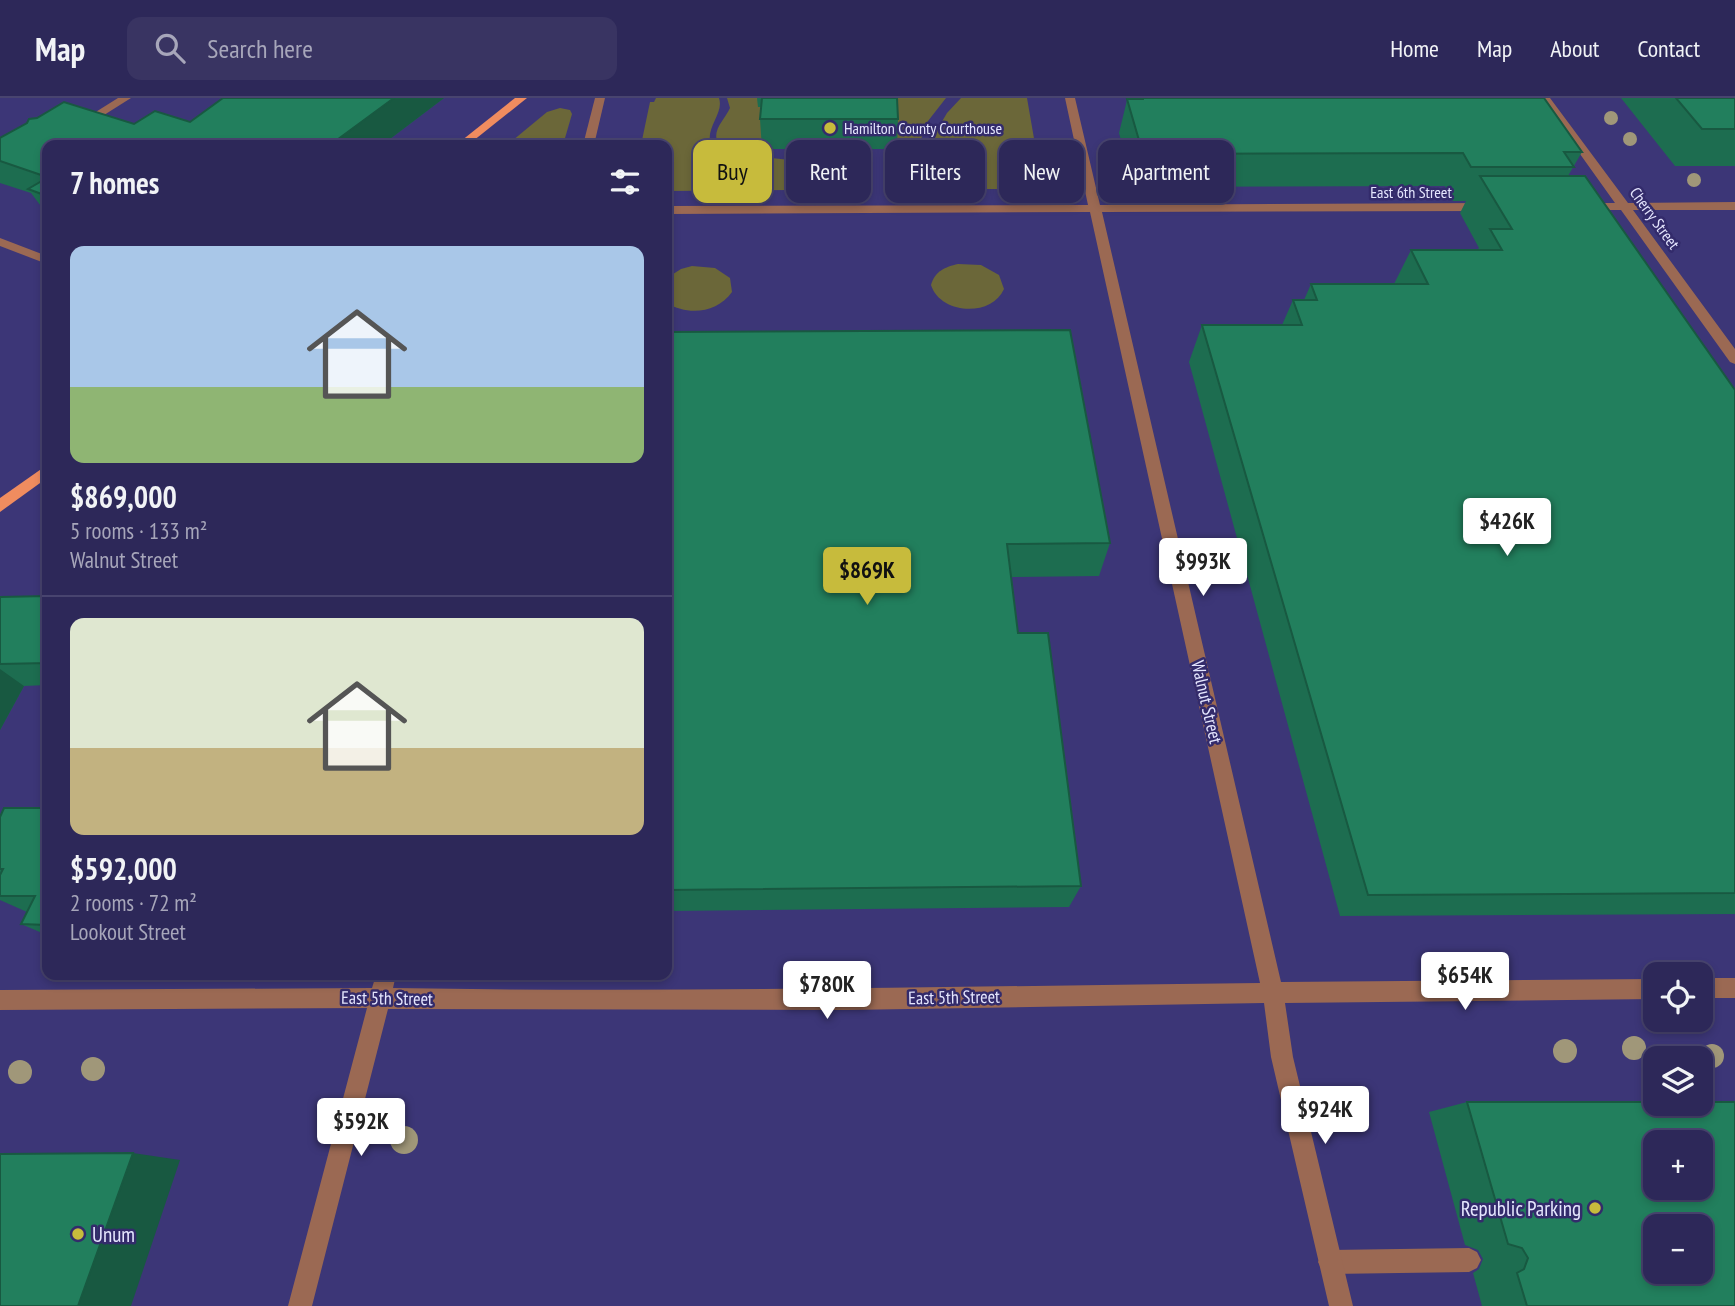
<!DOCTYPE html>
<html lang="en">
<head>
<meta charset="utf-8">
<style>
	:root { --surface:#2d2859; --page:#393462; --text:#f1f3f6; --muted:#a7a6ba; --line:#48446f; --accent:#c7bb3c }
	body { margin:0; font-family:"PT Sans Narrow",sans-serif; background:var(--page); color:var(--text); height:100vh; display:flex; flex-direction:column; font-size:26px; white-space:nowrap }
	* { box-sizing:border-box; margin:0 }
	p { font-size:23px; color:var(--muted) }
	.icon { flex:none; width:38px; height:38px; fill:none; stroke:currentColor; stroke-width:2; stroke-linecap:round; stroke-linejoin:round }
	.map { position:relative; flex:1; overflow:hidden }
	.sheet { position:absolute; left:42px; top:42px; width:630px; height:840px; display:flex; flex-direction:column; background:var(--surface); border-radius:14px; box-shadow:0 4px 10px #0003,0 0 0 2px var(--line) }
	.sheet>* { flex:none }
	.banner { position:absolute; left:693px; top:42px; width:665px; height:63px; display:flex; gap:14px }
	.buttons { position:absolute; left:1643px; top:864px; display:grid; gap:14px }
	.buttons a { display:grid; place-items:center; width:70px; height:70px; border-radius:14px; background:var(--surface); box-shadow:0 4px 10px #0003,0 0 0 2px var(--line); font-size:35px }
	.price { position:absolute; translate:-50% -60px; padding:0 16px; border-radius:7px; background:#fff; color:#222; font-size:23px; line-height:46px; filter:drop-shadow(0 2px 4px #0008) }
	.price::after { content:''; position:absolute; left:50%; top:42px; width:21px; height:16px; margin-left:-10px; background:inherit; clip-path:polygon(0 0,100% 0,50% 100%) }
	.price.selected { background:var(--accent); color:#111 }
	ul { padding:0; list-style:none }
	li { display:grid; align-content:center; gap:14px; height:371px; padding:0 28px }
	li+li { border-top:2px solid var(--line) }
	li span { display:grid; place-items:center; height:217px; border-radius:14px; color:#555 }
	li>.icon { margin-inline-start:auto }
	span .icon { width:126px; height:126px; fill:#fffc; stroke-width:1 }
	li b { font-size:30px }
	h2 { display:flex; justify-content:space-between; align-items:center; height:84px; padding:0 28px; font-size:30px }
	.tag { padding:0 24px; border-radius:14px; background:var(--surface); box-shadow:0 4px 10px #0003,0 0 0 2px var(--line); font-size:24px; line-height:63px }
	.tag.selected { background:var(--accent); color:#111 }
	header { display:flex; align-items:center; gap:42px; box-sizing:border-box; height:98px; padding:0 35px; background:var(--surface); border-bottom:2px solid var(--line) }
	header strong { font-size:33px }
	nav { display:flex; gap:38px; margin-inline-start:auto; font-size:24px }
	.search { width:490px; height:63px; background:var(--page); display:flex; align-items:center; gap:18px; box-sizing:border-box; padding:0 24px; border-radius:14px; color:var(--muted); font-size:26px }
	.map>svg:first-child { display:block }
	.green { fill:#6b6739 }
	.lines { fill:none; stroke-linecap:round; stroke-linejoin:round }
	.lane { fill:#9b6953; fill-rule:evenodd }
	.street { fill:#9b6953; fill-rule:evenodd }
	.primary { fill:#f08c5f; fill-rule:evenodd }
	.tree { fill:#a09779 }
	.wall { fill:#1d6d50 }
	.shaded-wall { fill:#185941 }
	.building { fill:#227f5d; stroke:#185941; stroke-width:2; fill-rule:evenodd }
	.poi-dot { fill:#c7bb3c; stroke:#332b6b; stroke-width:2.5 }
	.labels { text-anchor:middle; dominant-baseline:central; stroke-width:5; stroke-linejoin:round; paint-order:stroke }
	.far-poi-label { font-size:16px; fill:#e5e6fe; stroke:#332b6b; text-anchor:start }
	.far-street-label { font-size:16px; fill:#e5e6fe; stroke:#332b6b }
	.street-label { font-size:18px; fill:#e5e6fe; stroke:#332b6b }
	.near-poi-label { font-size:21px; fill:#e5e6fe; stroke:#332b6b; text-anchor:end }
</style>
</head>
<body>
<header>
<strong>Map</strong>
<div class="search"><svg class="icon" aria-label="search" viewBox="0 0 24 24"><circle cx="10" cy="10" r="6"/><path d="M15 15l6 6"/></svg>Search here</div>
<nav><a>Home</a><a>Map</a><a>About</a><a>Contact</a></nav>
</header>
<div class="map">
<svg width="1735" height="1208" viewBox="0 0 1735 1208">
	<rect width="100%" height="100%" fill="#3c3677"/>
	<g class="green">
		<path d="M 656,0 L 719,0 C 724,15 707,27 710,45 L 723,55 L 790,62 L 788,92 L 667,93 L 667,47 L 641,47 L 650,4 L 654,4 Z"/>
		<path d="M 727,0 L 759,0 L 766,9 L 762,51 L 734,51 L 717,43 C 713,31 725,21 730,10 Z"/>
		<polygon points="873,0 946,0 928,23 918,49 897,51 895,5"/>
		<polygon points="961,0 1027,0 1040,75 1015,82 1015,91 888,91 886,60 923,56 947,15"/>
		<polygon points="560,10 570,12 572,16 563,47 507,47 547,14"/>
		<path d="M 958,166 L 981,167 L 999,177 L 1004,191 C 991,220 940,216 931,187 C 935,173 945,169 958,166 Z"/>
		<path d="M 692,168 L 715,170 L 730,180 L 732,194 C 717,215 688,218 667,205 L 667,180 L 681,171 Z"/>
	</g>
	<g class="lines">
		<g class="lane">
			<polygon points="118,0 131,0 85,29 75,27"/>
			<polygon points="1469,1150 1477,1154 1481,1162 1477,1170 1469,1174 1330,1176 1322,1172 1318,1164 1322,1156 1330,1152"/>
		</g>
		<g class="street">
			<polygon points="595,0 605,0 594,47 583,47"/>
			<path d="M 1065,0 L 1075,0 L 1100,107 L 1486,105 L 1492,109 L 1486,113 L 1102,114 L 1281,884 L 1656,881 L 1656,901 L 1285,905 L 1293,959 L 1353,1208 L 1329,1208 L 1271,959 L 1264,905 L 847,912 L 388,911 L 312,1208 L 288,1208 L 367,910 L 0,912 L 0,892 L 372,890 L 376,877 L 396,877 L 393,890 C 682,895 971,888 1260,885 L 1090,114 L 667,116 L 667,108 L 1088,107 Z"/>
			<polygon points="1540,0 1550,0 1628,105 1735,104 1735,112 1633,112 1735,251 1735,266 1730,264 1621,112 1580,112 1580,106 1584,105 1615,105"/>
			<polygon points="0,140 47,158 47,166 0,148"/>
			<rect x="1701" y="880" width="34" height="20"/>
		</g>
		<g class="primary">
			<polygon points="515,0 527,0 468,47 456,47"/>
			<polygon points="47,367 47,380 0,414 0,400"/>
		</g>
	</g>
	<g class="tree">
		<circle cx="1611" cy="20" r="7"/>
		<circle cx="1630" cy="41" r="7"/>
		<circle cx="1694" cy="82" r="7"/>
		<circle cx="1634" cy="950" r="12"/>
		<circle cx="1565" cy="953" r="12"/>
		<circle cx="1712" cy="958" r="12"/>
		<circle cx="93" cy="971" r="12"/>
		<circle cx="20" cy="974" r="12"/>
		<circle cx="404" cy="1042" r="14"/>
	</g>
	<g class="wall">
		<polygon points="223,0 444,0 382,47 47,47 47,116 31,95 0,85 0,40 134,26 190,24"/>
		<polygon points="757,0 897,0 898,21 897,51 762,51 760,21 761,9 758,9"/>
		<polygon points="1126,0 1544,0 1582,54 1568,78 1735,292 1735,816 1340,818 1189,264 1202,227 1282,227 1293,202 1304,202 1311,186 1394,186 1411,152 1477,152 1479,150 1460,115 1466,103 1453,103 1445,88 1134,89 1119,35 1127,2"/>
		<polygon points="1621,0 1735,0 1735,68 1675,68"/>
		<polygon points="667,234 1110,445 1099,478 1011,479 1018,535 1081,788 1069,809 667,813"/>
		<polygon points="47,498 47,587 24,588 0,632 0,499"/>
		<polygon points="47,710 47,837 21,826 27,814 0,802 0,719"/>
		<polygon points="1467,1004 1735,1208 1482,1208 1473,1175 1479,1171 1483,1161 1478,1152 1465,1147 1429,1014"/>
	</g>
	<g class="shaded-wall">
		<polygon points="394,0 444,0 382,47 330,47"/>
		<polygon points="0,571 24,588 0,632"/>
		<polygon points="133,1055 180,1062 131,1208 78,1208"/>
	</g>
	<g class="building">
		<polygon points="223,0 394,0 330,47 47,47 47,79 0,63 0,40 27,25 29,21 37,20 64,4 134,26 155,13 190,24"/>
		<polygon points="762,0 897,0 898,21 760,21"/>
		<polygon points="1143,0 1544,0 1582,54 1564,54 1574,69 1471,69 1463,55 1143,56 1127,1 1143,1"/>
		<polygon points="1676,0 1735,0 1735,31 1702,31"/>
		<polygon points="1480,78 1585,78 1735,292 1735,795 1368,797 1202,227 1302,227 1293,202 1317,202 1311,186 1428,186 1411,152 1502,152 1490,131 1512,131"/>
		<polygon points="47,80 47,98 28,91"/>
		<polygon points="1070,232 1110,445 1007,446 1018,535 1048,535 1081,788 667,792 667,234"/>
		<polygon points="47,498 47,565 0,566 0,499"/>
		<polygon points="4,710 47,710 47,827 21,826 35,798 0,798 0,777 3,771 0,771 0,719"/>
		<path d="M 1467,1004 L 1656,1004 L 1656,1006 L 1701,1006 L 1701,1004 L 1735,1004 L 1735,1208 L 1527,1208 L 1517,1175 L 1524,1171 L 1528,1160 L 1522,1150 L 1508,1146 ZM 1656,1045 L 1701,1045 L 1701,1090 L 1656,1090 ZM 1656,1129 L 1701,1129 L 1701,1174 L 1656,1174 Z"/>
		<polygon points="133,1055 78,1208 0,1208 0,1056"/>
	</g>
	<g class="poi-dot">
		<circle cx="830" cy="30" r="7"/>
		<circle cx="1595" cy="1110" r="7"/>
		<circle cx="78" cy="1136" r="7"/>
	</g>
	<g class="labels">
		<g class="far-poi-label">
			<text x="844" y="30">Hamilton County Courthouse</text>
		</g>
		<g class="far-street-label">
			<text x="1411" y="94">East 6th Street</text>
			<text transform="translate(1655 120) rotate(54)">Cherry Street</text>
		</g>
		<g class="street-label">
			<text transform="translate(1207 604) rotate(77)">Walnut Street</text>
			<text transform="translate(954 899) rotate(-1)">East 5th Street</text>
			<text transform="translate(387 900) rotate(1)">East 5th Street</text>
		</g>
		<g class="near-poi-label">
			<text x="1581" y="1110">Republic Parking</text>
			<text x="92" y="1136" text-anchor="start">Unum</text>
		</g>
	</g>
</svg>
<div class="buttons">
<a><svg class="icon" aria-label="locate" viewBox="0 0 24 24"><circle cx="12" cy="12" r="6"/><path d="M12 2v4M12 18v4M2 12h4M18 12h4"/></svg></a>
<a><svg class="icon" aria-label="layers" viewBox="0 0 24 24"><path d="M12 4l9 5-9 5-9-5zM3 14l9 5 9-5"/></svg></a>
<a>+</a>
<a>−</a>
</div>
<b class="price" style="left:1507px;top:460px">$426K</b>
<b class="price" style="left:1203px;top:500px">$993K</b>
<b class="price selected" style="left:867px;top:509px">$869K</b>
<b class="price" style="left:1465px;top:914px">$654K</b>
<b class="price" style="left:827px;top:923px">$780K</b>
<b class="price" style="left:1325px;top:1048px">$924K</b>
<b class="price" style="left:361px;top:1060px">$592K</b>
<div class="banner">
<a class="tag selected">Buy</a>
<a class="tag">Rent</a>
<a class="tag">Filters</a>
<a class="tag">New</a>
<a class="tag">Apartment</a>
</div>
<section class="sheet">
<h2>7 homes<svg class="icon" aria-label="filters" viewBox="0 0 24 24"><path d="M4 7h16M4 17h16"/><circle cx="9" cy="7" r="2"/><circle cx="15" cy="17" r="2"/></svg></h2>
<ul>
<li><span style="background:linear-gradient(#a9c7e8 65%,#8fb573 0)"><svg class="icon" aria-label="home" viewBox="0 0 24 24"><path d="M3 11l9-7 9 7M6 9v11h12V9"/></svg></span><div><b>$869,000</b><p>5 rooms · 133 m²</p><p>Walnut Street</p></div></li>
<li><span style="background:linear-gradient(#dfe7d0 60%,#c2b280 0)"><svg class="icon" aria-label="home" viewBox="0 0 24 24"><path d="M3 11l9-7 9 7M6 9v11h12V9"/></svg></span><div><b>$592,000</b><p>2 rooms · 72 m²</p><p>Lookout Street</p></div></li>
</ul>
</section>
</div>
</body>
</html>
